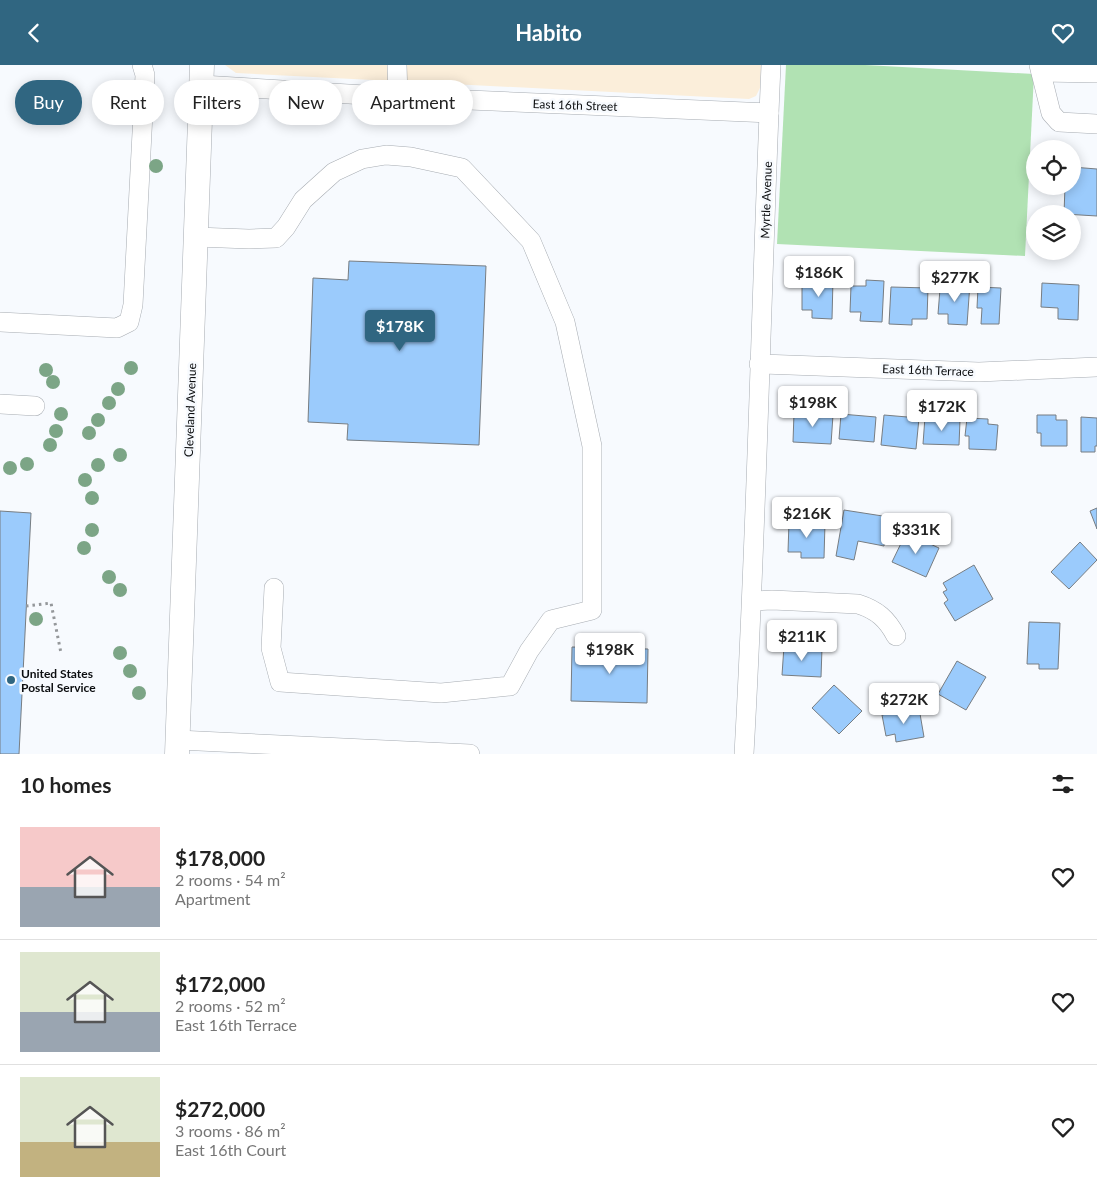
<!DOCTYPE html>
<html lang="en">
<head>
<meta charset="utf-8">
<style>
	:root { --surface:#fff; --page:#f2f2f2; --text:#222; --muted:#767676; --line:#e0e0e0; --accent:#306681 }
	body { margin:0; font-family:Lato,sans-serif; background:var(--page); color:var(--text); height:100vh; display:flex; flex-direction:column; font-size:19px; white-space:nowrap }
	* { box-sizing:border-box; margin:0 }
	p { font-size:16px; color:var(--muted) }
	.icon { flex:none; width:28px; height:28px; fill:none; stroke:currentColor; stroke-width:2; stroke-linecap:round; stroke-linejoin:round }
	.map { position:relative; height:689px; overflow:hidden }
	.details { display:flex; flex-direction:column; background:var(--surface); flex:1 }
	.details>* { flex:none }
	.hud { position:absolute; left:15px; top:15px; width:500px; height:45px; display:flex; gap:10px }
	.controls { position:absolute; left:1026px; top:75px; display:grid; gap:10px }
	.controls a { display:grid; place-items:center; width:55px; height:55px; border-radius:50%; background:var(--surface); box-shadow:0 2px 12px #0003; font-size:25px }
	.price { position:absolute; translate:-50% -42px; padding:0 11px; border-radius:5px; background:#fff; color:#222; font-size:16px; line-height:32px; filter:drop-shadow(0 1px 2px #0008) }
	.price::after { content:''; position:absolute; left:50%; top:30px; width:15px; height:11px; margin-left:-8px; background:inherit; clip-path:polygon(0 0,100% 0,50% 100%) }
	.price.active { background:var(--accent); color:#fff }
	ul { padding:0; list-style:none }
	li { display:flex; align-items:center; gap:15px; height:125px; padding:0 20px }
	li+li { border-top:1px solid var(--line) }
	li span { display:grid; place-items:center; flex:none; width:140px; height:100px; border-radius:0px; color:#555 }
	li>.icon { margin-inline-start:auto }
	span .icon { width:60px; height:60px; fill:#fffc; stroke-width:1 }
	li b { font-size:21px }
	h2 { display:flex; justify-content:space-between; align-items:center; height:60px; padding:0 20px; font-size:21px }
	.pill { padding:0 18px; border-radius:22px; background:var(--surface); box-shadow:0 2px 12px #0003; font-size:18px; line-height:45px }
	.pill.active { background:var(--accent); color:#fff }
	header { display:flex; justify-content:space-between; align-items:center; height:65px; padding:0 20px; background:var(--accent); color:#fff; font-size:22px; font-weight:700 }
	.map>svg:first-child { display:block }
	.commercial { fill:#fbeeda }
	.green { fill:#b1e2b3 }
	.building { fill:#9bcbfc; stroke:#777d82 }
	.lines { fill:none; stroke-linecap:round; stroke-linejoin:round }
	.minor-casing { stroke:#a7acb2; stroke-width:20 }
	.major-casing { stroke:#a7acb2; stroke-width:25 }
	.path { stroke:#94979a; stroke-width:3; stroke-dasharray:2.5 4; stroke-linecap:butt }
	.minor { stroke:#fff; stroke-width:19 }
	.major { stroke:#fff; stroke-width:24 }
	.tree { fill:#7ca586 }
	.poi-dot { fill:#306681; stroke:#f7fafe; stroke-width:2 }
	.labels { text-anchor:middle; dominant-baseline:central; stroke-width:5; stroke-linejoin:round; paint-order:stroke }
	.street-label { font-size:12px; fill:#0b0d0f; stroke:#f7fafe }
	.poi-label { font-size:12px; font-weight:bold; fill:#0b0d0f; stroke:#f7fafe; text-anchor:start }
</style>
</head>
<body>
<header><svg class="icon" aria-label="back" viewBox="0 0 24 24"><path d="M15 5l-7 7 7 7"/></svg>Habito<svg class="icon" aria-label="heart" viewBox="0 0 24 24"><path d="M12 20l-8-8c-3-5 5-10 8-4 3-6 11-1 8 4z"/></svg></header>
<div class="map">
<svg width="1097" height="689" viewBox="0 0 1097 689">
	<rect width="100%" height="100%" fill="#f7fafe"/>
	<polygon class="commercial" points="225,0 761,0 760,23 756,31 749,34 236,8"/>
	<polygon class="green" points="786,0 865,0 1034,9 1025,191 777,179"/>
	<g class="building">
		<polygon points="1072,102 1097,104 1097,151 1064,149 1065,121 1072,121"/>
		<polygon points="349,196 486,201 479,380 347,375 348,359 308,357 313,213 348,215"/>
		<polygon points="815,213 833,214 832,254 812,253 812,245 802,245 802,219 815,219"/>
		<polygon points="866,215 884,216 882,257 860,256 861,247 850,247 851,221 866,221"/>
		<polygon points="951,217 970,218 967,260 948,259 948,249 938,249 940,224 951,224"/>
		<polygon points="1042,218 1079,220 1078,255 1058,254 1058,243 1041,242"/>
		<polygon points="891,222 928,223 927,254 912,254 912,260 889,259"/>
		<polygon points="978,222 1001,223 999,259 981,259 982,243 977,243"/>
		<polygon points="794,348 833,350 831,379 793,377"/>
		<polygon points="841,349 876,352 874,377 839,374"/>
		<polygon points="884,350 919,353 916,384 881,380"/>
		<polygon points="1037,350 1056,350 1056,355 1067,355 1067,381 1041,381 1041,368 1037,368"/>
		<polygon points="925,352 960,355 959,380 923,379"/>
		<polygon points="1081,352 1097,353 1097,381 1095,381 1095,387 1081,387"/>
		<polygon points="967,353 988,354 988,359 998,360 996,385 969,384 969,371 965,371"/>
		<polygon points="1097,443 1097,464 1090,446"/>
		<polygon points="844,445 889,452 884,481 858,476 854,495 836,491"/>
		<polygon points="0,446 31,448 19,689 0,689"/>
		<polygon points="789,457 825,458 824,493 801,493 801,487 788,487"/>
		<polygon points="906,468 939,483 926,512 892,497"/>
		<polygon points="1080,477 1097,495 1069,524 1051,507"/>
		<polygon points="974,500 993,534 955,556 944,538 948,535 943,527 947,525 943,518"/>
		<polygon points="1029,557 1060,558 1058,604 1039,604 1039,599 1027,599"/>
		<polygon points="784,581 822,583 821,612 782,610"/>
		<polygon points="572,582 648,584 647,638 571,636"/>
		<polygon points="957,596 986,612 966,645 938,629"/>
		<polygon points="834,620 862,646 839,669 812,643"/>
		<polygon points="919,643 924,672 896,677 895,669 886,671 882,650"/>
	</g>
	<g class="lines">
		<g class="minor-casing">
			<g id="minor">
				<polyline points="397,0 398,32"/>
				<polyline points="1039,0 1051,48 1059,57 1097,59"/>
				<polyline points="1041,7 1097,8"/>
				<polyline points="202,20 398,32 769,48"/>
				<polyline points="196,172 249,174 276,173 286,162 303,135 334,107 362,94 386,90 411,92 462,103 531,176 565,257 592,381 592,545 551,555 529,586 510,621 441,628 280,617 271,583 274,523"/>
				<polyline points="0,257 117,263 129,257 133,240 145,10 142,0"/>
				<polyline points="759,299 979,307 1097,302"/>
				<polyline points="0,339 35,341"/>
				<path d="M 752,536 L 772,535 L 858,539 C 877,545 887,554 896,571"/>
				<polyline points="178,675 470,689"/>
				<path d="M 744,689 C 757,459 761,230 771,0"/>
			</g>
		</g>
		<g class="major-casing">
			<polyline id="major" points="177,689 202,0"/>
		</g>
		<polyline class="path" points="26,541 51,538 61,588"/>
		<use href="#minor" class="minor"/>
		<use href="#major" class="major"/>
	</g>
	<g class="tree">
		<circle cx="156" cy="101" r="7"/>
		<circle cx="131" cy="303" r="7"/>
		<circle cx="46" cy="305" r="7"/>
		<circle cx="53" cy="317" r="7"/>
		<circle cx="118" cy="324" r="7"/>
		<circle cx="109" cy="338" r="7"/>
		<circle cx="61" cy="349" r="7"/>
		<circle cx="98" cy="355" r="7"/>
		<circle cx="56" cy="366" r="7"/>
		<circle cx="89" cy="368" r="7"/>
		<circle cx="50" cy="380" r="7"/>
		<circle cx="120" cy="390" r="7"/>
		<circle cx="27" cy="399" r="7"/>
		<circle cx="98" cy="400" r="7"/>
		<circle cx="10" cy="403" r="7"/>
		<circle cx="85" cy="415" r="7"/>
		<circle cx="92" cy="433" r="7"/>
		<circle cx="92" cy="465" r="7"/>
		<circle cx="84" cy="483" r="7"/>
		<circle cx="109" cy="512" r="7"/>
		<circle cx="120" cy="525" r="7"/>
		<circle cx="36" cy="554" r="7"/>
		<circle cx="120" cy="588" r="7"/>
		<circle cx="130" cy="606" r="7"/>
		<circle cx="139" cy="628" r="7"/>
	</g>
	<circle class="poi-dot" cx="11" cy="615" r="5"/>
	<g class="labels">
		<g class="street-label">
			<text transform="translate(575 40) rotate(2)">East 16th Street</text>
			<text transform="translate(766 135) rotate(-88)">Myrtle Avenue</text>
			<text transform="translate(928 305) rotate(2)">East 16th Terrace</text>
			<text transform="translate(190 345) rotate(-88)">Cleveland Avenue</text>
		</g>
		<g class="poi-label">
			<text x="21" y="608">United States<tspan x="21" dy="14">Postal Service</tspan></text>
		</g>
	</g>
</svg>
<div class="controls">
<a><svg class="icon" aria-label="locate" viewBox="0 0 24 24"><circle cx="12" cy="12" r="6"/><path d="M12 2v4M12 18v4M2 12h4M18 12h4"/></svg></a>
<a><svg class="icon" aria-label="layers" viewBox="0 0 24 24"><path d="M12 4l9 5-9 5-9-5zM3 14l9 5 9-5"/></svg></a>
</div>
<b class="price" style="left:819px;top:233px">$186K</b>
<b class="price" style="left:955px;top:238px">$277K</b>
<b class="price active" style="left:400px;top:287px">$178K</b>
<b class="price" style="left:813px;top:363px">$198K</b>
<b class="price" style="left:942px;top:367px">$172K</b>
<b class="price" style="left:807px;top:474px">$216K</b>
<b class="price" style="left:916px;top:490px">$331K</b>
<b class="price" style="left:802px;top:597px">$211K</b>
<b class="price" style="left:610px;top:610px">$198K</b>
<b class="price" style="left:904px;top:660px">$272K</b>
<div class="hud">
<a class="pill active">Buy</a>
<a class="pill">Rent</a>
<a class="pill">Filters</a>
<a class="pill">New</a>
<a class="pill">Apartment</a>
</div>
</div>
<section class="details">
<h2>10 homes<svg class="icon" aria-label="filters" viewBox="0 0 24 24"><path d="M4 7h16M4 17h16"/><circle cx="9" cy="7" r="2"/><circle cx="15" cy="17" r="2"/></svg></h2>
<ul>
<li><span style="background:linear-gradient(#f6c9c9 60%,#9aa5b1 0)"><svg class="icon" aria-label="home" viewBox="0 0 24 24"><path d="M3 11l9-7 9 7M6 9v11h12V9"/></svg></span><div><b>$178,000</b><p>2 rooms · 54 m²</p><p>Apartment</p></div><svg class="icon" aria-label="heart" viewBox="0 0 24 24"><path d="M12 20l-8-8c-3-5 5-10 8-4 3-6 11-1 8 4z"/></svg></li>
<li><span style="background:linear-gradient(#dfe7d0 60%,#9aa5b1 0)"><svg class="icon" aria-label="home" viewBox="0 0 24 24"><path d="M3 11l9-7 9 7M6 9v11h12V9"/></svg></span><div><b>$172,000</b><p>2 rooms · 52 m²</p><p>East 16th Terrace</p></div><svg class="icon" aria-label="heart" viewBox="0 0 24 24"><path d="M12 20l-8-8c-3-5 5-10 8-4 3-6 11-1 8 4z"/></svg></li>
<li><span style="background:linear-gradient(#dfe7d0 65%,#c2b280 0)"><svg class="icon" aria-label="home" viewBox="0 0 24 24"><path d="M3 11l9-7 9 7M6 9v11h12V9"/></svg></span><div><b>$272,000</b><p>3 rooms · 86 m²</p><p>East 16th Court</p></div><svg class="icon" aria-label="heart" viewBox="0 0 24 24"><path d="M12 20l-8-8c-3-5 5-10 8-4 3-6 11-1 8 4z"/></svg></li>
</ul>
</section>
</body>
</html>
